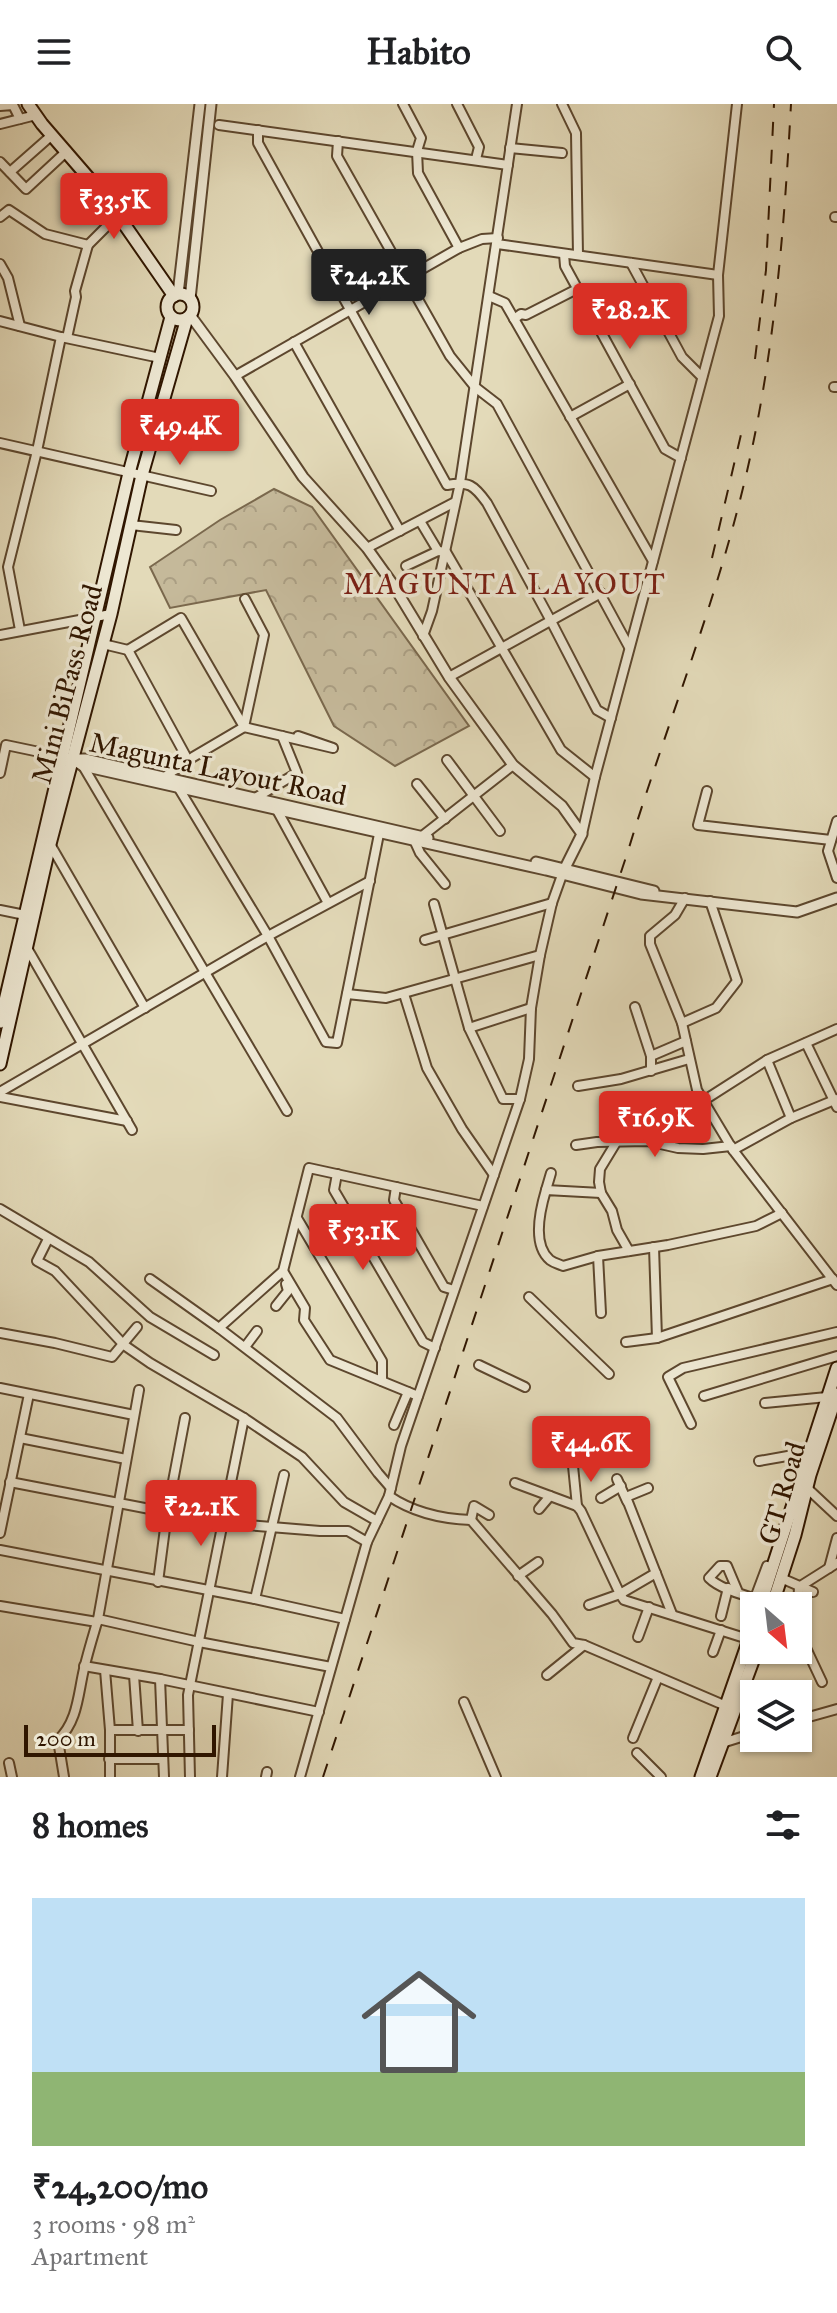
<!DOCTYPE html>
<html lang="en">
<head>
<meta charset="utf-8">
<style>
	:root { --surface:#fff; --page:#f6f6f6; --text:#202124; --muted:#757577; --accent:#d93025 }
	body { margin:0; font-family:"IM FELL Great Primer",serif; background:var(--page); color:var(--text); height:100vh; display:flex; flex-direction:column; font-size:30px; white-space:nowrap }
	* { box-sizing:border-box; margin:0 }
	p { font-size:26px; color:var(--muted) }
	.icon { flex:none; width:44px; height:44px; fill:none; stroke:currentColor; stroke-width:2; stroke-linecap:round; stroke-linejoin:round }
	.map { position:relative; height:1673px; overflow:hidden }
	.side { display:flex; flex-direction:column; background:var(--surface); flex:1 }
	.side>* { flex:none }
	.needle { width:52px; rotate:152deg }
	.tools { position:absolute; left:740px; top:1488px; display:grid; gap:16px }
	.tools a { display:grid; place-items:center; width:72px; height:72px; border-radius:0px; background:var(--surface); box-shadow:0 2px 6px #0004; font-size:40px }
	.scale { position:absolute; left:24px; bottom:20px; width:192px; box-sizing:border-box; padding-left:8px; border:4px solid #301600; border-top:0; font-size:22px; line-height:28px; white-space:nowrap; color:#301600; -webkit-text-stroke:6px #ede7d2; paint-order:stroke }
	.price { position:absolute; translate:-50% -68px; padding:0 18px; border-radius:8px; background:var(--accent); color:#fff; font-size:26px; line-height:52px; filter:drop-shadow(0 2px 4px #0008) }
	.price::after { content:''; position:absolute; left:50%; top:48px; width:24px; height:18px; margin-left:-12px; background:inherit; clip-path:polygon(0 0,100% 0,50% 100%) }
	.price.current { background:#222; color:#fff }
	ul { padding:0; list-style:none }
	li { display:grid; align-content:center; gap:16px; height:424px; padding:0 32px }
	li span { display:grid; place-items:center; height:248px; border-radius:0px; color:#555 }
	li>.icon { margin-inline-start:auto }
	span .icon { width:144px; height:144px; fill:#fffc; stroke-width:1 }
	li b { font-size:34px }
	h2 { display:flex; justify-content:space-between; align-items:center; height:96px; padding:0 32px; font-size:34px }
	header { display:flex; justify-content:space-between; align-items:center; height:104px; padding:0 32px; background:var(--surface); font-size:36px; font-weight:700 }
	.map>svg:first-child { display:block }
	.park { fill:url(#park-crowns); stroke:#7a684d; stroke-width:2 }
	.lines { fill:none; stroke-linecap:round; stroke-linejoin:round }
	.minor-casing { stroke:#5d472e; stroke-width:12 }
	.tertiary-casing { stroke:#5d472e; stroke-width:13 }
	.secondary-casing { stroke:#301600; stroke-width:15 }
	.minor { stroke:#ede7d2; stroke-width:8 }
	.tertiary { stroke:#ede7d2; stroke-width:9 }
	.secondary { stroke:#ede7d2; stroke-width:11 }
	.rail { stroke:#301600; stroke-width:2; stroke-dasharray:14 14; stroke-linecap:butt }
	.labels { text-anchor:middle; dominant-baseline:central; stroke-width:7; stroke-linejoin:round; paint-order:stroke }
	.street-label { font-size:28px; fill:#301600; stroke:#ede7d2 }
	.neighbourhood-label { font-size:30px; letter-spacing:2px; fill:#7a1f14; stroke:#ede7d2 }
</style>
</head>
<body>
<header><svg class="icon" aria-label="menu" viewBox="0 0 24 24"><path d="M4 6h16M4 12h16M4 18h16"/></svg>Habito<svg class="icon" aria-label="search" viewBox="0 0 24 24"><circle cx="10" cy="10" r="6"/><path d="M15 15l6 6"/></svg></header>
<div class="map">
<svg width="837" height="1673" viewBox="0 0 837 1673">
	<defs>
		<pattern id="park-crowns" width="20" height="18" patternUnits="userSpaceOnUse" patternTransform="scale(2)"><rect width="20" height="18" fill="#c5b99a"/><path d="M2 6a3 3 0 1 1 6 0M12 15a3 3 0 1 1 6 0" fill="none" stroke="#aa9e83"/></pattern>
	</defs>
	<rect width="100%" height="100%" fill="#e3dab9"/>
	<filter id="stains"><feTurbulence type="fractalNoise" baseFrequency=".0025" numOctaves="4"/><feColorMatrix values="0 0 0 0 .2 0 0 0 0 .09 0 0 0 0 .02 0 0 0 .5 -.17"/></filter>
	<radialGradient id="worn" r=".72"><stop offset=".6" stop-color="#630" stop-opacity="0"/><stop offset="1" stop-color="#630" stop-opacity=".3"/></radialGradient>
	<polygon class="park" points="274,385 312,403 469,622 395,662 334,622 266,486 170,504 150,463 220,416"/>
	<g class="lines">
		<g class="minor-casing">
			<g id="minor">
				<polyline points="403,0 421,34 417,47 418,69 459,144"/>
				<polyline points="457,0 479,43 476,55"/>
				<polyline points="562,0 576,29 578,151"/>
				<polyline points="0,2 13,1 20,15"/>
				<polyline points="0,20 36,11"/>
				<polyline points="219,21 508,61"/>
				<path d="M 258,26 L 258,39 L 447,381 C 469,377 474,381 487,399 L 551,517 L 597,606 L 611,614"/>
				<polyline points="338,37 337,52 450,252 475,283 497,300 629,543"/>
				<polyline points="510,44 562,49"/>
				<polyline points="0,58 26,85 67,47"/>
				<polyline points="10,68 52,31"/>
				<polyline points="0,113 9,106 45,130 88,141"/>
				<polyline points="835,113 837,113"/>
				<polyline points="497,140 718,171"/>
				<polyline points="564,150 565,162 665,345 681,354"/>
				<polyline points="631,159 682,253 702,273"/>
				<polyline points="0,160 8,174 20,222"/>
				<polyline points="489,192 505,199 653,457"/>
				<polyline points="514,215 521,210 526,211 577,185"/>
				<polyline points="0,217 61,233 160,254"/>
				<polyline points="67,234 76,193 75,187 88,141 118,111"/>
				<polyline points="294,238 400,427"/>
				<polyline points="235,272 459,144 482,135 498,134"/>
				<polyline points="834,283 837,283"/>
				<polyline points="570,313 630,280"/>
				<polyline points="0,339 211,387"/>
				<polyline points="131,421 176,426"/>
				<polyline points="367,444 455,398"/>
				<polyline points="438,447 446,448 561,646 595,673"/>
				<polyline points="406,462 438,447 420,417"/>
				<polyline points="20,526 8,463 37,347 61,233"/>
				<polyline points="0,531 111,510"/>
				<polyline points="423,532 432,507 460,379 517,0"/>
				<polyline points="103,540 128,546"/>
				<polyline points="449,573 601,489"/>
				<polyline points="188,656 128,546 181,514 244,623 333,644 298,632"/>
				<polyline points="447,656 500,727"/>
				<polyline points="83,662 287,1007"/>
				<polyline points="0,669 6,641 68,654"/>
				<polyline points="166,672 193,653 244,623 264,531 245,495"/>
				<polyline points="417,680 445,715"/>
				<polyline points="178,683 268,832 326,938 337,939 379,730"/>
				<polyline points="707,687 698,721 831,736"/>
				<polyline points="257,693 297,669 282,632"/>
				<polyline points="277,706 328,799"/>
				<polyline points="837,717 828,747 837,774"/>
				<polyline points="582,730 595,673 719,212 718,171 737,0"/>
				<polyline points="421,733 513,661"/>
				<polyline points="415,738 420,749 445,780"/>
				<polyline points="50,740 145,904"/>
				<path d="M 562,771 L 552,799 L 540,851 L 531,904 L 529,955 L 520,995 L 401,1342 L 389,1392 C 414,1409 442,1415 471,1416 L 552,1510 L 573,1539 L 584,1541 L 726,1602"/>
				<polyline points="685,794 675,811 650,832 650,840 682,919 697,986 733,1046 837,1181"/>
				<polyline points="434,800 469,924 503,995 520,995"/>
				<polyline points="0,806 25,811"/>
				<polyline points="425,836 552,799"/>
				<polyline points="27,844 132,1026"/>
				<polyline points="347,890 386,894 540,851"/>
				<polyline points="404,890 427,964 462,1025 494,1071"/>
				<polyline points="635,903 651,952 651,967"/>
				<polyline points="682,919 716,904 737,877 710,797"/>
				<polyline points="469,924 531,904"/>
				<polyline points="806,939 837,1003"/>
				<polyline points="651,952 686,937"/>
				<polyline points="767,956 791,1014"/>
				<polyline points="578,982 621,975 689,955"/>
				<polyline points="0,988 268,832 370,777"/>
				<polyline points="0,993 127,1017"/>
				<polyline points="617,1037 600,1065 599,1078 601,1089 612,1107 617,1126 629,1147"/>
				<polyline points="658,1039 703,997 767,956 837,925"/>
				<polyline points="576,1041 597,1038 647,1037 678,1044 703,1045 731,1042"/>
				<polyline points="733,1046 791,1014 837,995"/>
				<polyline points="337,1070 334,1086 423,1238 435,1244"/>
				<polyline points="396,1083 394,1096 444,1183 454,1186"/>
				<polyline points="546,1086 551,1069"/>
				<path d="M 601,1089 L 546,1086 C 540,1106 532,1141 550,1156 C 554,1159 559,1160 563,1162 L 598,1152 L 668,1141 L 756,1122 L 782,1109"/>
				<polyline points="0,1105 89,1158 150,1213 214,1251"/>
				<polyline points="297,1114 382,1257 382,1277"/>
				<polyline points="48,1135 37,1157 55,1167 124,1241 150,1259 244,1314 302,1353 344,1398 377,1417"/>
				<polyline points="654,1143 657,1234"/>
				<polyline points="598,1152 601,1209"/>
				<polyline points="283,1167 305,1204 304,1216 330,1256 418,1292"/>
				<polyline points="150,1175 219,1224 337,1314 378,1369 391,1384"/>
				<polyline points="529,1193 609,1270"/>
				<polyline points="276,1202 288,1187 286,1180"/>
				<polyline points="219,1224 283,1167 309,1064 483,1102"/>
				<polyline points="0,1229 55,1239 112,1253 137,1223"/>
				<polyline points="626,1238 657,1234 833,1175"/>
				<polyline points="245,1243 257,1227"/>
				<polyline points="479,1261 525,1283"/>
				<polyline points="0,1284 134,1311"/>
				<polyline points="139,1286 98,1515 199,1538 331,1563"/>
				<polyline points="704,1292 837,1252"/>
				<polyline points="765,1299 827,1293"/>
				<polyline points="691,1320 668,1273 683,1264 837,1228"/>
				<polyline points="394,1321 408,1288"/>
				<polyline points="20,1334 126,1355"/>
				<polyline points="759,1357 810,1348"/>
				<polyline points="573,1362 577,1402"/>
				<polyline points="617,1375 627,1397"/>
				<polyline points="10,1378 222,1419 320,1427 348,1427 367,1438"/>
				<polyline points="515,1379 577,1402 581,1407 620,1490 624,1496 748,1535"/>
				<polyline points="648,1384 626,1393 672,1510"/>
				<polyline points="807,1384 837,1412"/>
				<polyline points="601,1394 621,1382"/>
				<polyline points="539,1405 550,1392"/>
				<polyline points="471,1416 474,1402 489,1411"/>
				<polyline points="0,1429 29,1290"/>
				<polyline points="0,1446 255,1495 345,1515"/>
				<polyline points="829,1464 837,1434"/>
				<polyline points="518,1472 538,1458"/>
				<polyline points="781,1474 813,1488"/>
				<polyline points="158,1478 167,1409 185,1314"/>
				<path d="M 738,1488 L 727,1462 L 720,1462 L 709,1474 C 721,1486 746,1491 762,1497"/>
				<polyline points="755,1494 767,1462"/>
				<polyline points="255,1495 284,1371"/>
				<polyline points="589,1501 620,1490 656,1469"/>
				<polyline points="0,1502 97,1518"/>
				<polyline points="798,1504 799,1483 837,1459"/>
				<polyline points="721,1512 728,1484"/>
				<polyline points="798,1527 822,1578"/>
				<polyline points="638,1533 649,1503"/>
				<polyline points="713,1548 721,1526"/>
				<polyline points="84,1562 160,1575"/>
				<polyline points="105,1566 110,1626 110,1673"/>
				<polyline points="134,1571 138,1627"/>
				<polyline points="547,1571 584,1541"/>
				<polyline points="464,1598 496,1673"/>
				<polyline points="798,1616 837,1605"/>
				<polyline points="110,1626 189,1626"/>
				<polyline points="633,1634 658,1573"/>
				<polyline points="722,1639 754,1629"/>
				<polyline points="637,1649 661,1673"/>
				<polyline points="109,1655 163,1655"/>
				<polyline points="9,1659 12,1673"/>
				<path d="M 64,1673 L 58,1636 C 78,1617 78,1590 84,1565 C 88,1548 93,1532 98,1515"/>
				<polyline points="164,1673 160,1575 319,1608"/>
				<polyline points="190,1673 188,1591 244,1314"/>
				<polyline points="222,1673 228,1590"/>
				<polyline points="266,1673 267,1668"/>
				<polyline points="300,1673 367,1438 389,1392"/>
			</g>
		</g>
		<g class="tertiary-casing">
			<g id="tertiary">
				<polyline points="178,190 200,0"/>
				<polyline points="190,195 211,0"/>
				<polyline points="190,211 235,272 303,373 367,444 392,479 449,573 513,661 562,702 582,730 565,764"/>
				<polyline points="72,655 83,662 546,766 641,790 797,808 837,794"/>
				<polyline points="72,655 85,655 428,734"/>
				<polyline points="536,758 654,787"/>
			</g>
		</g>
		<g class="secondary-casing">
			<g id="secondary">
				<polyline points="28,0 42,20 106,94 174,192"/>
				<circle cx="180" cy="203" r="13"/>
				<polyline points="0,918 129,369 171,213"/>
				<polyline points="0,960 50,740 111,510 142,371 187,214"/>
				<polyline points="760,1502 837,1264"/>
				<polyline points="772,1502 795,1431 810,1371 837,1290"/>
				<polyline points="701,1673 754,1521"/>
				<polyline points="710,1673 757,1546"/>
			</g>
		</g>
		<use href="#minor" class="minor"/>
		<use href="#tertiary" class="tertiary"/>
		<use href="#secondary" class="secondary"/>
		<g class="rail">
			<polyline points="755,255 766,166 774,0"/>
			<polyline points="712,454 743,322"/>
			<path d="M 323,1673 L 628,747 C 665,625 713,507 743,384 C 774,258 784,129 791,0"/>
		</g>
	</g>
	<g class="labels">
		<g class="street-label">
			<text transform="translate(67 580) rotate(-75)">Mini BiPass Road</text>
			<text transform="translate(218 665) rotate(12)">Magunta Layout Road</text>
			<text transform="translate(782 1389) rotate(-74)">GT Road</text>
		</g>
		<g class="neighbourhood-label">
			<text x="505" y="480">MAGUNTA LAYOUT</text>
		</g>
	</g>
	<rect width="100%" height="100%" filter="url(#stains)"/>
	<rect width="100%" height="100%" fill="url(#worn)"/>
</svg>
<div class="tools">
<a><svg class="needle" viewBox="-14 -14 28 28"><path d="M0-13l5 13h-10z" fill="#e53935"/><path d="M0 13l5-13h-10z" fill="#757577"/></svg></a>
<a><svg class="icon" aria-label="layers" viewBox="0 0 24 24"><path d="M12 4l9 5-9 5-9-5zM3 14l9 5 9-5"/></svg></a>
</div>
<div class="scale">200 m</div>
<b class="price" style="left:114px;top:137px">₹33.5K</b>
<b class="price current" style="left:369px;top:213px">₹24.2K</b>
<b class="price" style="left:630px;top:247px">₹28.2K</b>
<b class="price" style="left:180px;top:363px">₹49.4K</b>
<b class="price" style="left:655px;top:1055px">₹16.9K</b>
<b class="price" style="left:363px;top:1168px">₹53.1K</b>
<b class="price" style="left:591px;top:1380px">₹44.6K</b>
<b class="price" style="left:201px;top:1444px">₹22.1K</b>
</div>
<section class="side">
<h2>8 homes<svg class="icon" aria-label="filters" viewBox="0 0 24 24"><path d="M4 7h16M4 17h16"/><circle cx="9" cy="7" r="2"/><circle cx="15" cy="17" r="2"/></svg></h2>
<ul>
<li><span style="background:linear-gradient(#bfe0f5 70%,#8fb573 0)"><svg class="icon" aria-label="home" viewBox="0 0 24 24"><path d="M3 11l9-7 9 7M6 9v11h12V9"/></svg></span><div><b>₹24,200/mo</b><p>3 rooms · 98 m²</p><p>Apartment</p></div></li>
</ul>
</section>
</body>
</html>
